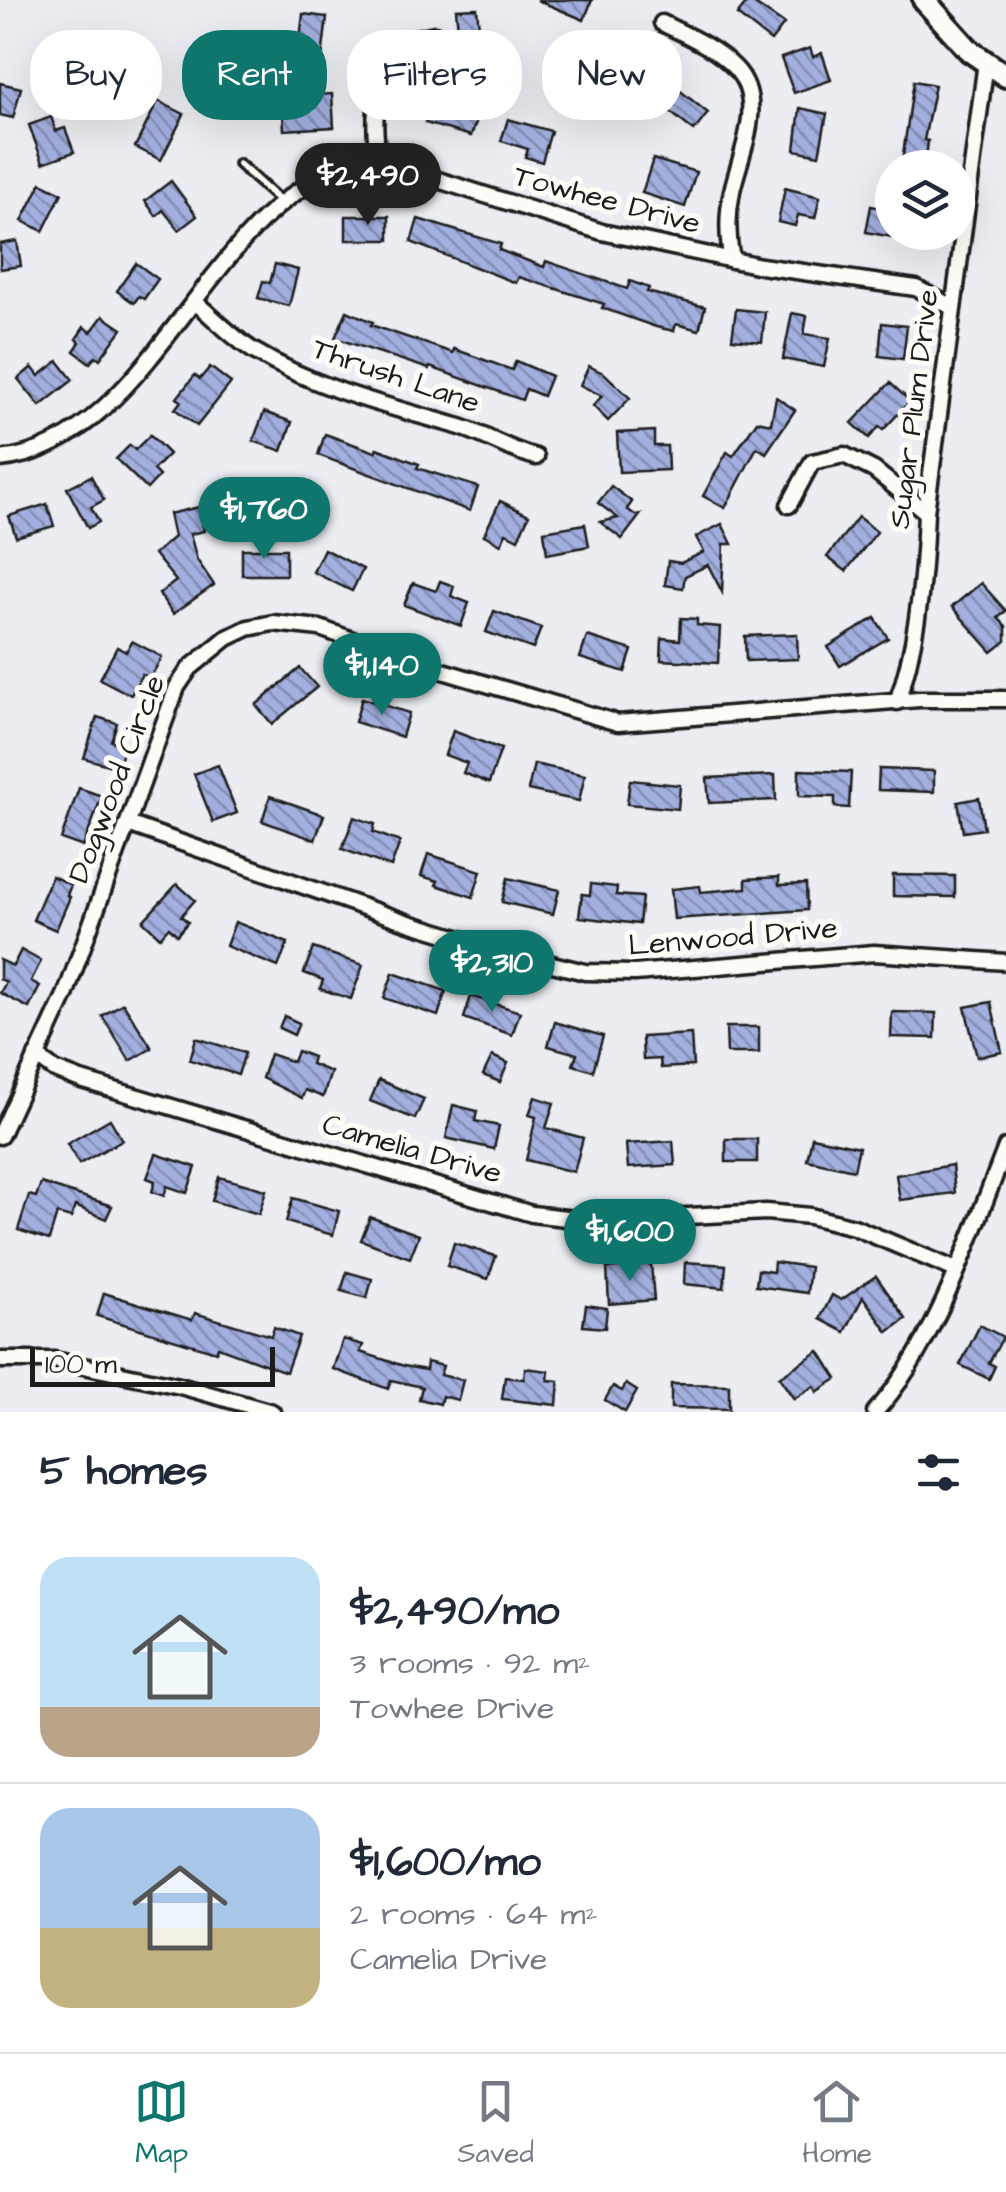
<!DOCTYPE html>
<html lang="en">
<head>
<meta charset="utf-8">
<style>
	:root { --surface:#fff; --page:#f2f2f3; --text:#1f2937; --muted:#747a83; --line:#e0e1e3; --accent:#0f766e }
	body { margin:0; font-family:"Architects Daughter",sans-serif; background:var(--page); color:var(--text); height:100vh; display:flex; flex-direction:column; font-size:38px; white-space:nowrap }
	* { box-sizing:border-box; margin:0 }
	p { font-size:32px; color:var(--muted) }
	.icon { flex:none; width:55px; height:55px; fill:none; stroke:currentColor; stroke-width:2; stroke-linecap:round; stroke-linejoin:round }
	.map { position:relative; height:1412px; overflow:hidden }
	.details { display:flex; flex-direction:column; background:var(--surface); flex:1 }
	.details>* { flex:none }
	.hud { position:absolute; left:30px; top:30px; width:948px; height:90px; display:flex; gap:20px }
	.fabs { position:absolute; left:875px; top:150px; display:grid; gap:20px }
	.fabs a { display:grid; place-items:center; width:100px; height:100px; border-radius:50%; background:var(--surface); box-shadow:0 10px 40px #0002; font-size:50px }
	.scale { position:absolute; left:30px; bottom:25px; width:245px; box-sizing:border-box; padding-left:10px; border:5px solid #1c1c1c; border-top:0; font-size:28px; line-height:35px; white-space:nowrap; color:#1c1c1c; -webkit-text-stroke:8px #fdfcf7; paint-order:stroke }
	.price { position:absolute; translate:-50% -85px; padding:0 22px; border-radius:35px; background:var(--accent); color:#fff; font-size:32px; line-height:65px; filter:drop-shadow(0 2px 5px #0008) }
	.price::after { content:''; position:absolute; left:50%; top:60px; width:30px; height:22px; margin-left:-15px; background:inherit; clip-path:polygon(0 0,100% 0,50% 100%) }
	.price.active { background:#222; color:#fff }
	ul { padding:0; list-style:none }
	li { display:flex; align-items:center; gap:30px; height:250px; padding:0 40px }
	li+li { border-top:2px solid var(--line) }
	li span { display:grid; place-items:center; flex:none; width:280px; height:200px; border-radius:30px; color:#555 }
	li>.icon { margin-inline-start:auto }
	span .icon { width:120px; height:120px; fill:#fffc; stroke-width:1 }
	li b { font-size:42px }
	h2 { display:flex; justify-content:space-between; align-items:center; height:120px; padding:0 40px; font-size:42px }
	.pill { padding:0 35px; border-radius:40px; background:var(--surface); box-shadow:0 10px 40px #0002; font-size:35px; line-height:90px }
	.pill.active { background:var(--accent); color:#fff }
	.dock { display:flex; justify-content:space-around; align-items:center; height:140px; border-top:2px solid var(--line); background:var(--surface); font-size:28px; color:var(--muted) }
	.dock a { display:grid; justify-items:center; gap:5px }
	.dock .active { color:var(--accent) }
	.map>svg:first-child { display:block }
	.building { fill:url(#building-back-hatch); stroke:#1c1c1c; stroke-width:2.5 }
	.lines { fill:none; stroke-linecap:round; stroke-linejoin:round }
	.lane-casing { stroke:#1c1c1c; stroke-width:14 }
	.street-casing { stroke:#1c1c1c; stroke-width:21 }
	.secondary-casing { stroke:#1c1c1c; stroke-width:28 }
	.lane { stroke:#fdfcf7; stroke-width:6 }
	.street { stroke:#fdfcf7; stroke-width:14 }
	.secondary { stroke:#fdfcf7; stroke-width:20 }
	.labels { text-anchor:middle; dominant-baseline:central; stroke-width:10; stroke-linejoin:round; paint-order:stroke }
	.street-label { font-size:30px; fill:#1c1c1c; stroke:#fdfcf7 }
</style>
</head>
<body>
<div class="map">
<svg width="1006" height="1412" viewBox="0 0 1006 1412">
	<defs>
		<pattern id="building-back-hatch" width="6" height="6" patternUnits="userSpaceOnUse" patternTransform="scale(2.5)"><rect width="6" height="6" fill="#a2afdf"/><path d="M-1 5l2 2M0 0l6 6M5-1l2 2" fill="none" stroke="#838eb4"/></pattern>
	</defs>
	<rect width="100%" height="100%" fill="#ebedf2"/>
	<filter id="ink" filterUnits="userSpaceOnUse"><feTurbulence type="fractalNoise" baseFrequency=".01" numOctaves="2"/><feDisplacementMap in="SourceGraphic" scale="20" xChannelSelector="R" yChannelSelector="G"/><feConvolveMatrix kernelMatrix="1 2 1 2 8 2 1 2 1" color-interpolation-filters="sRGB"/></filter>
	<g filter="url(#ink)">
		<g class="building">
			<polygon points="537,0 592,0 584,20"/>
			<polygon points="749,0 784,24 771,41 737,15"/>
			<polygon points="477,8 481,49 460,51 456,9"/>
			<polygon points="303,14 327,17 321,66 297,63"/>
			<polygon points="810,48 813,57 822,53 831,80 794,93 781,58"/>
			<polygon points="604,51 614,66 608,70 619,85 598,101 576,70"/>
			<polygon points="100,72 110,89 91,100 81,83"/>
			<polygon points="231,75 236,105 223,107 221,99 199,103 195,81"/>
			<polygon points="914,81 935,85 924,140 928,141 925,168 901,168"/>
			<polygon points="0,83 21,88 13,118 0,115"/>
			<polygon points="673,85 708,113 694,131 659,103"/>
			<polygon points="332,94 334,127 284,130 282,97"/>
			<polygon points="158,101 184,114 161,160 135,147"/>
			<polygon points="432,102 479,114 471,136 425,123"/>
			<polygon points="800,108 827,114 819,155 795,150"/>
			<polygon points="51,117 56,131 65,128 74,152 43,163 29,125"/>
			<polygon points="508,119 551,131 542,162 525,157 528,149 501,141"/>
			<polygon points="653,159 696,172 685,207 642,193"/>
			<polygon points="171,181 197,216 179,230 163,210 156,216 145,201"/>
			<polygon points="41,183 62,193 43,231 22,221"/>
			<polygon points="785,188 820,197 815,218 798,215 795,226 778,222"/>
			<polygon points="871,206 892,210 892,237 866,232"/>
			<rect x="346" y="216" width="43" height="24"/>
			<polygon points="418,219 501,244 499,250 544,267 546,261 627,289 630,281 649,288 647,292 705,307 699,330 676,324 674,331 656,327 602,308 604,304 519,277 516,283 411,242"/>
			<polygon points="17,241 21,266 0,269 0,244"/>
			<polygon points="136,263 158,279 144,299 139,296 134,303 117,291"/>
			<polygon points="275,264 298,270 289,306 258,298 263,281 270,283"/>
			<polygon points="736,309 765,312 762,342 732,339"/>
			<polygon points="347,311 373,322 371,325 453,353 454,349 512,370 516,361 551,376 543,396 526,389 522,400 430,367 429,369 335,338"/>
			<polygon points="792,313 807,316 804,334 830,338 824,367 783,359"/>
			<polygon points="103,316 122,329 100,359 96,356 90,363 74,351 80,342 76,339 84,327 91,332"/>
			<polygon points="882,323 907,326 903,359 879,356"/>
			<polygon points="58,361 73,380 40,406 18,379 32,367 39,376"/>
			<polygon points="589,366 605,374 630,398 608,421 593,406 602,396 580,385"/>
			<polygon points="210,367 231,383 197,426 175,409 181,401 177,398 195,375 200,379"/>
			<polygon points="890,383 910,401 883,430 879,427 869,438 852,423"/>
			<polygon points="776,397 795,410 766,453 757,447 725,508 703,496 727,452 733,456 757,421 771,424"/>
			<polygon points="264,412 292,422 282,451 253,441"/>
			<polygon points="654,431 654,446 667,446 668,470 619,472 617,433"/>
			<polygon points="325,434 375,452 377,448 419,464 417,468 478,487 470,511 318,455"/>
			<polygon points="150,435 169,454 153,470 159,476 147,489 116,459 130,445 135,450"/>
			<polygon points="91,476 104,500 91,507 99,522 88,528 67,488"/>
			<polygon points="611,486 632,502 627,509 635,515 641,514 622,539 600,522 618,518 598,503"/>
			<polygon points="500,501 529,515 518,539 506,533 501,544 484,535"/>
			<polygon points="47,504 54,526 16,537 9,516"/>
			<polygon points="199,507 204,531 190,534 197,560 214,585 173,614 159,594 176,581 154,554 174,537 169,514"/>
			<polygon points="858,517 877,532 846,571 827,557"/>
			<polygon points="585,524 589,546 547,554 544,531"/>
			<polygon points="722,524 732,544 724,544 722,592 708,565 685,576 683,588 665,585 668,561 681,563 704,552 696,537"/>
			<rect x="242" y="549" width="44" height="26"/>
			<polygon points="324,549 363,569 352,591 313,572"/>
			<polygon points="440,581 454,586 451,596 469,603 461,626 404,605 413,583 436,591"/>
			<polygon points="981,583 1006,611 998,618 1006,626 1006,641 992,652 952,607"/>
			<polygon points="494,611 541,628 533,649 486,632"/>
			<polygon points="681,618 697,619 697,625 720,627 718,663 661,660 662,638 680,640"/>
			<polygon points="875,618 888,638 840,666 828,647"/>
			<polygon points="797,634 798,659 746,661 745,636"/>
			<polygon points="587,636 632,650 625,672 580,658"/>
			<polygon points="132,641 162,657 150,678 142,674 131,695 100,679 117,647 126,652"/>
			<polygon points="300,668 317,687 272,724 256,705"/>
			<polygon points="362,698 409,713 402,737 355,722"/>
			<polygon points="97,717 117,723 111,741 125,745 118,768 84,758"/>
			<polygon points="453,731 501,749 489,783 463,773 467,763 445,755"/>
			<polygon points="534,764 585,775 579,801 528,790"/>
			<polygon points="218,765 237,813 213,822 194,774"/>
			<polygon points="879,769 934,771 934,792 878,790"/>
			<polygon points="799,770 851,772 849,808 835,807 835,797 799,796"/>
			<polygon points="775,775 776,800 709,803 707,778"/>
			<polygon points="630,780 680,785 678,809 627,804"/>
			<polygon points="79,788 102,796 83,847 61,839"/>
			<polygon points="270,796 324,815 315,840 262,821"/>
			<polygon points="979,798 984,829 963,832 958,802"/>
			<polygon points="354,817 375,824 373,832 400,842 391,867 342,849"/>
			<polygon points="428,854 481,871 473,897 436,885 438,881 421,876"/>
			<polygon points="893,875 955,876 955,897 893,896"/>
			<polygon points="52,876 71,885 67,895 70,897 56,930 33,920"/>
			<polygon points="779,877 779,885 806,884 807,910 674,919 671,889 700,886 701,892 746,888 746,879"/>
			<polygon points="508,878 559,890 553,914 502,902"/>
			<polygon points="177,884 195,900 181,916 188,922 177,935 169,927 160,937 143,921"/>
			<polygon points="591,884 617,887 616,895 642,897 639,924 579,917 582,894 590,895"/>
			<polygon points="235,922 288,943 278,967 226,946"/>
			<polygon points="313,948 363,965 351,999 320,989 323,980 304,973"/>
			<polygon points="21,950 41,961 31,981 40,986 29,1008 0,993 6,982 0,979 0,960 13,966"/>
			<polygon points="393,973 446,991 438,1016 384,998"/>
			<polygon points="471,996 520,1012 512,1035 464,1018"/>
			<polygon points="991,1002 1002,1052 977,1057 965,1007"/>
			<polygon points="123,1003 152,1048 130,1061 102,1016"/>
			<polygon points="892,1012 936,1013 935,1038 891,1037"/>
			<polygon points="284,1016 299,1023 294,1035 279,1028"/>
			<polygon points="555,1022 603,1036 593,1071 573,1065 577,1054 548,1046"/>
			<polygon points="726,1027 759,1027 759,1053 727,1053"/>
			<polygon points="691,1034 693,1066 661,1068 660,1059 643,1060 642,1037"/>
			<polygon points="196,1038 245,1053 238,1075 190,1060"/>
			<polygon points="297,1051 313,1057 311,1064 331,1072 323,1097 305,1090 302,1098 262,1078 270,1054 293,1062"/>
			<polygon points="492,1056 508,1063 500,1082 483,1075"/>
			<polygon points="379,1080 424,1099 415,1119 370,1101"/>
			<polygon points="535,1097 554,1103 546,1128 583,1138 574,1172 526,1160 536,1117 529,1115"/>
			<polygon points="453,1105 477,1111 475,1121 499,1126 494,1149 446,1138"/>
			<polygon points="110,1119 122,1140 79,1164 67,1144"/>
			<polygon points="812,1137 859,1147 854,1170 807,1160"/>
			<rect x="726" y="1139" width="31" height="23"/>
			<polygon points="673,1141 675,1165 628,1168 626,1144"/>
			<polygon points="156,1154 196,1167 187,1193 167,1186 164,1196 152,1192 155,1181 147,1178"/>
			<polygon points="952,1165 955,1193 900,1200 896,1175"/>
			<polygon points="219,1177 266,1190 259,1214 212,1201"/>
			<polygon points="41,1183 103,1203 112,1206 106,1219 75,1206 71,1218 57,1214 49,1240 18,1230 29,1195 36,1197"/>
			<polygon points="293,1198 339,1211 333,1235 286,1222"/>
			<polygon points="370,1217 419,1235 410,1258 361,1240"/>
			<polygon points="454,1243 496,1256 488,1279 447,1266"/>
			<polygon points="685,1262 726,1265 724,1288 684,1284"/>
			<polygon points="774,1262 810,1267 807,1293 756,1286 758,1270 773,1272"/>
			<polygon points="651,1264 654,1300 609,1304 607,1268"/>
			<polygon points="347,1272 372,1279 367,1298 341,1291"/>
			<polygon points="876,1276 906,1319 888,1332 863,1297 845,1332 820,1319 832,1295 841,1300"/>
			<polygon points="104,1293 192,1320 195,1313 271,1336 274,1327 299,1336 286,1372 218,1347 216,1352 97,1316"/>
			<polygon points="586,1305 607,1308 605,1328 583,1326"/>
			<polygon points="980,1325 1003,1337 989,1363 995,1366 989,1379 960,1365"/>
			<polygon points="343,1339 363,1345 360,1352 404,1366 426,1370 427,1362 443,1366 440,1375 463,1380 458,1400 442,1396 440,1404 419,1399 422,1387 391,1380 388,1389 333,1369"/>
			<polygon points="819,1351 837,1379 817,1392 814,1386 794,1399 779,1377"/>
			<polygon points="525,1368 549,1371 548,1380 559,1381 557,1405 502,1399 505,1377 524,1379"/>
			<polygon points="626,1384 637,1391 625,1412 605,1400 613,1386 622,1391"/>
			<polygon points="671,1384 729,1385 729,1409 671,1408"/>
		</g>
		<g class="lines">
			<g class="lane-casing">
				<polyline id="lane" points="239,164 281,202"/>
			</g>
			<g class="street-casing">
				<g id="street">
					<path d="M 662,23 C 686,35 715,47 734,67 C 768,101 740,153 732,191 C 727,215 727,237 732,260"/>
					<path d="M 380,169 C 370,115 375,88 401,41 L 435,34"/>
					<path d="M 195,302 C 214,318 233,338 254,351 C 317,389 388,406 457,426 C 485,434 508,450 536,457"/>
					<path d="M 0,459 C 135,447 199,247 308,185 C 340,168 379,167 413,172 L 602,232 L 761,266 L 916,288 L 952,307"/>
					<polyline points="789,505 812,462 844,455 874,470 926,512"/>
					<path d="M 897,702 C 918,644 924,573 926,512 L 986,62"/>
					<polyline points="128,824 409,923 511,954 585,972 635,973 874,953 1006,962"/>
					<polyline points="36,1056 55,1070 81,1080 532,1214 591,1221 766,1212 810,1216 854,1227 956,1270"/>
					<polyline points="0,1136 66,993 177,687 190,668 227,638 248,628 273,623 320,628 416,663 618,723 919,699 1006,699"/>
					<polyline points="0,1360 54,1360 180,1386 272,1412"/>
					<path d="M 875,1412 C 934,1349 974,1228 1006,1147"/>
				</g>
			</g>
			<g class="secondary-casing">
				<polyline id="secondary" points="924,0 970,51 1006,76"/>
			</g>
			<use href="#lane" class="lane"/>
			<use href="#street" class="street"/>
			<use href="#secondary" class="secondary"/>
		</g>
	</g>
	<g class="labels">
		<g class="street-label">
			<text transform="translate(607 200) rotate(15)">Towhee Drive</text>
			<text transform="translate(396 376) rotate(19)">Thrush Lane</text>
			<text transform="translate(914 409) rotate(-83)">Sugar Plum Drive</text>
			<text transform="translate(117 779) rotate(-69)">Dogwood Circle</text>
			<text transform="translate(733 937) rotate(-5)">Lenwood Drive</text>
			<text transform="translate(412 1149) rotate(16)">Camelia Drive</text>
		</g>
	</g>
</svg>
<div class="fabs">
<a><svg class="icon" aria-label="layers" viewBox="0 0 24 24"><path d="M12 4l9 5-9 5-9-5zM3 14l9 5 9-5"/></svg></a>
</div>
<div class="scale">100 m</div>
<b class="price active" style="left:368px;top:228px">$2,490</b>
<b class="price" style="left:264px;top:562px">$1,760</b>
<b class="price" style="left:382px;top:718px">$1,140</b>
<b class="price" style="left:492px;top:1015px">$2,310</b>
<b class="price" style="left:630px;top:1284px">$1,600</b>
<div class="hud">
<a class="pill">Buy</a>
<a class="pill active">Rent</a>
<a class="pill">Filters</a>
<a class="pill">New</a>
</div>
</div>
<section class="details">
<h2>5 homes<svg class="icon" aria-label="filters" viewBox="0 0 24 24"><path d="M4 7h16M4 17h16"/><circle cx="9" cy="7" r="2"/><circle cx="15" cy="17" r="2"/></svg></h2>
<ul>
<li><span style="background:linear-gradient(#bfe0f5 75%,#b9a48a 0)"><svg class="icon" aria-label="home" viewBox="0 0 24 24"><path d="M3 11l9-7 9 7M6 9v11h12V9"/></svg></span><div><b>$2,490/mo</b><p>3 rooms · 92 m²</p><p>Towhee Drive</p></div></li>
<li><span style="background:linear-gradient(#a9c7e8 60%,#c2b280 0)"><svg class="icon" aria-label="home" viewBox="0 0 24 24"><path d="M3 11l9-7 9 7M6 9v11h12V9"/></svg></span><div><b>$1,600/mo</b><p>2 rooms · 64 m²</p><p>Camelia Drive</p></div></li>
</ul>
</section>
<nav class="dock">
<a class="active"><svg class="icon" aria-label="map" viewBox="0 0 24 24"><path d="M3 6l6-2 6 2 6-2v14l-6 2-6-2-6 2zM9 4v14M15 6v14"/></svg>Map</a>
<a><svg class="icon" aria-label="saved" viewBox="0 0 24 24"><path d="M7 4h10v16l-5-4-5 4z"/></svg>Saved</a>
<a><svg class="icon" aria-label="home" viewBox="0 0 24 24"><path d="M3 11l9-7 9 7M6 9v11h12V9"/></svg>Home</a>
</nav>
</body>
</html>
